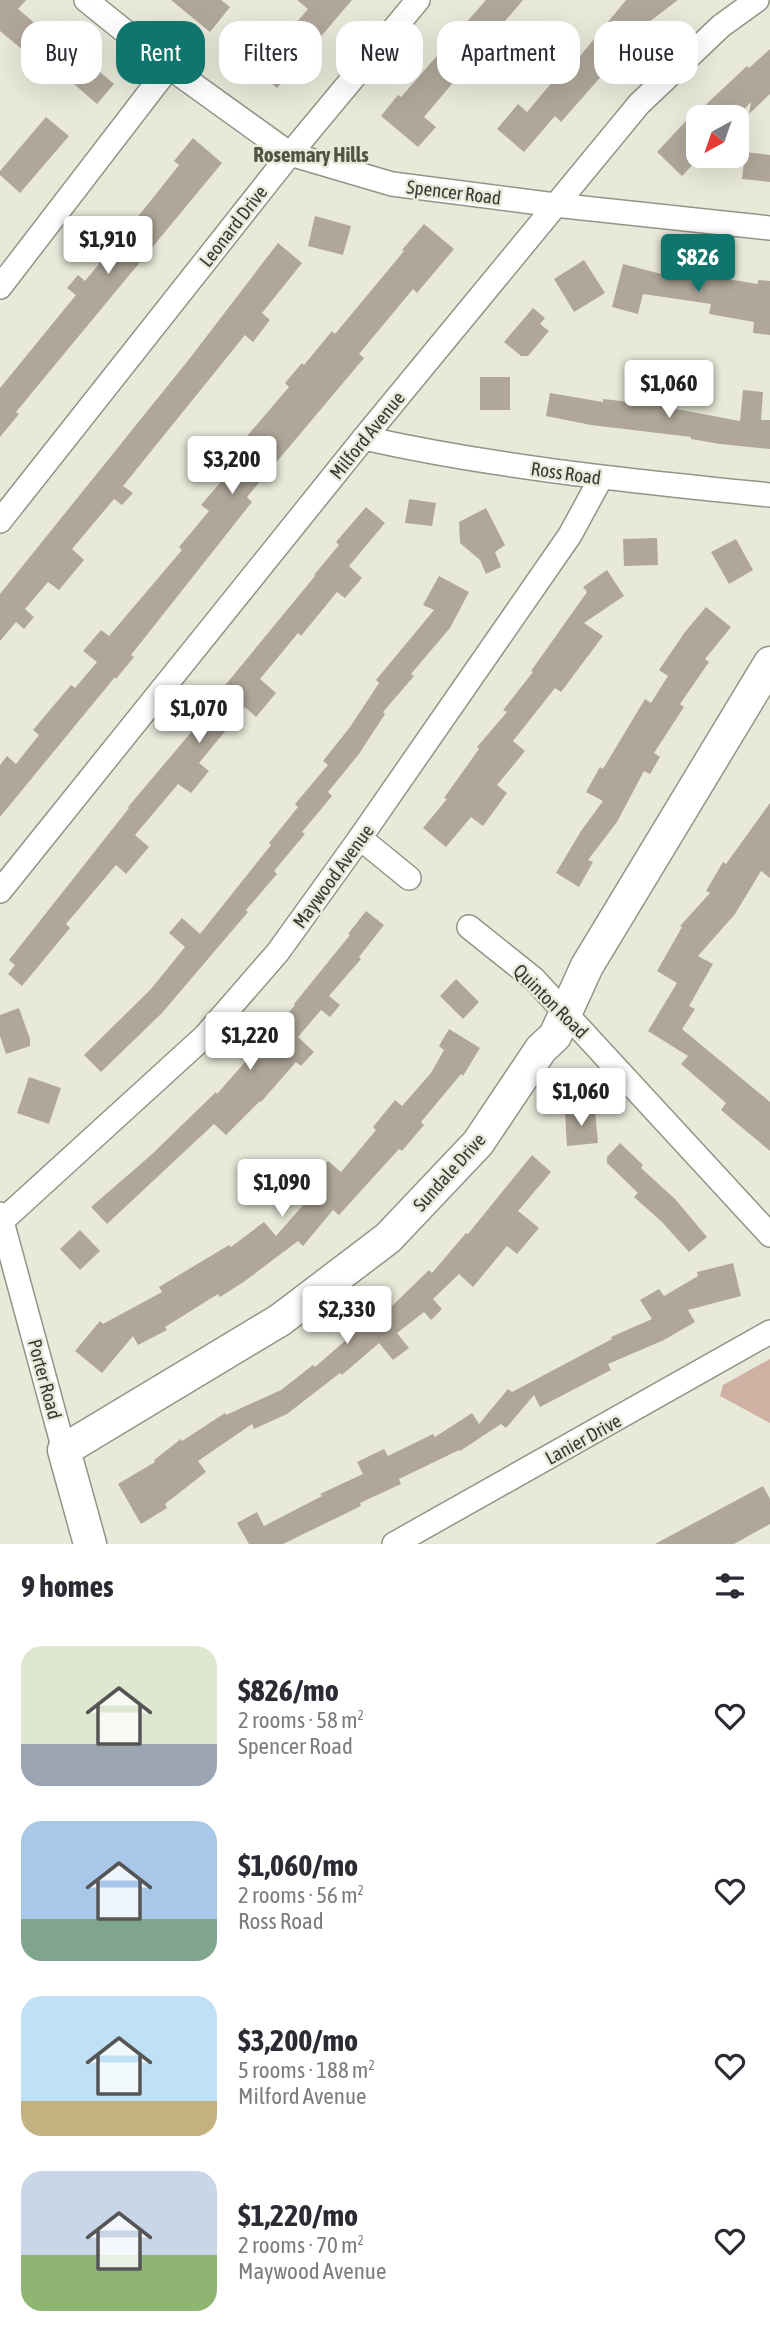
<!DOCTYPE html>
<html lang="en">
<head>
<meta charset="utf-8">
<style>
	:root { --surface:#fff; --page:#f7f7f7; --text:#2b2b33; --muted:#7c7c81; --accent:#0f766e }
	body { margin:0; font-family:"Asap Condensed",sans-serif; background:var(--page); color:var(--text); height:100vh; display:flex; flex-direction:column; font-size:26px; white-space:nowrap }
	* { box-sizing:border-box; margin:0 }
	p { font-size:23px; color:var(--muted) }
	.icon { flex:none; width:38px; height:38px; fill:none; stroke:currentColor; stroke-width:2; stroke-linecap:round; stroke-linejoin:round }
	.map { position:relative; height:1544px; overflow:hidden }
	.drawer { display:flex; flex-direction:column; background:var(--surface); flex:1 }
	.drawer>* { flex:none }
	.guide { position:absolute; left:21px; top:21px; width:728px; height:63px; display:flex; gap:14px }
	.needle { width:46px; rotate:220deg }
	.fabs { position:absolute; left:686px; top:105px; display:grid; gap:14px }
	.fabs a { display:grid; place-items:center; width:63px; height:63px; border-radius:14px; background:var(--surface); box-shadow:0 7px 28px #0002; font-size:35px }
	.price { position:absolute; translate:-50% -60px; padding:0 16px; border-radius:7px; background:#fff; color:#222; font-size:23px; line-height:46px; filter:drop-shadow(0 2px 4px #0008) }
	.price::after { content:''; position:absolute; left:50%; top:42px; width:21px; height:16px; margin-left:-10px; background:inherit; clip-path:polygon(0 0,100% 0,50% 100%) }
	.price.current { background:var(--accent); color:#fff }
	ul { padding:0; list-style:none }
	li { display:flex; align-items:center; gap:21px; height:175px; padding:0 21px }
	li span { display:grid; place-items:center; flex:none; width:196px; height:140px; border-radius:21px; color:#555 }
	li>.icon { margin-inline-start:auto }
	span .icon { width:84px; height:84px; fill:#fffc; stroke-width:1 }
	li b { font-size:30px }
	h2 { display:flex; justify-content:space-between; align-items:center; height:84px; padding:0 21px; font-size:30px }
	.tag { padding:0 24px; border-radius:21px; background:var(--surface); box-shadow:0 7px 28px #0002; font-size:24px; line-height:63px }
	.tag.current { background:var(--accent); color:#fff }
	.map>svg:first-child { display:block }
	.green { fill:#d0b0a3 }
	.building { fill:#b0a79a }
	.lines { fill:none; stroke-linecap:round; stroke-linejoin:round }
	.street-casing { stroke:#949486; stroke-width:26 }
	.secondary-casing { stroke:#949486; stroke-width:35 }
	.street { stroke:#fff; stroke-width:23 }
	.secondary { stroke:#fff; stroke-width:32 }
	.labels { text-anchor:middle; dominant-baseline:central; stroke-width:5; stroke-linejoin:round; paint-order:stroke }
	.street-label { font-size:19px; fill:#393933; stroke:#e9e9da }
	.neighbourhood-label { font-size:21px; font-weight:bold; fill:#525245; stroke:#e9e9da }
</style>
</head>
<body>
<div class="map">
<svg width="770" height="1544" viewBox="0 0 770 1544">
	<rect width="100%" height="100%" fill="#e9e9da"/>
	<polygon class="green" points="770,1359 770,1423 720,1396 723,1385"/>
	<g class="building">
		<polygon points="0,0 26,0 18,9 51,37 54,33 114,84 97,104 36,51 31,57 0,31"/>
		<polygon points="171,0 221,0 230,7 210,32"/>
		<polygon points="297,0 352,0 277,88 241,58 267,28 281,41 308,9"/>
		<polygon points="486,0 523,0 424,117 436,127 418,147 381,116 398,95 401,97"/>
		<polygon points="626,0 678,0 649,22 561,122 555,116 524,152 497,129 518,104 527,112 554,80 558,83"/>
		<polygon points="770,49 770,94 749,114 751,102 737,117 698,117 698,159 682,176 657,152 698,108 698,112 747,66 749,68"/>
		<polygon points="46,117 69,136 20,193 0,175 0,171"/>
		<polygon points="193,138 222,163 16,412 19,414 0,437 0,388 76,295 67,288 78,275 85,281 108,253 97,244 109,228 121,238 179,165 174,161"/>
		<polygon points="745,152 770,155 770,182 742,179"/>
		<polygon points="315,216 351,226 343,255 308,246"/>
		<polygon points="424,224 454,249 417,293 413,289 359,354 364,358 247,497 252,502 131,655 134,657 116,679 115,677 0,817 0,765 7,756 16,764 39,735 33,730 71,685 75,688 97,662 83,651 101,630 109,636 182,550 179,547 209,511 201,505 232,469 224,463 289,387 285,383 302,363 304,365 332,331 335,334 404,251 402,250"/>
		<polygon points="278,243 302,263 262,313 270,320 253,342 245,335 123,486 133,493 122,505 114,499 72,549 84,560 59,590 48,582 25,609 34,617 24,629 16,622 0,641 0,594 190,358"/>
		<polygon points="584,260 605,293 574,312 554,279"/>
		<polygon points="623,264 665,275 665,269 758,284 758,280 770,281 770,335 753,333 754,322 709,314 711,304 643,294 638,314 612,307"/>
		<polygon points="533,308 545,318 540,324 549,331 528,356 521,356 504,342"/>
		<rect x="480" y="377" width="30" height="33"/>
		<polygon points="743,390 763,392 761,420 770,420 770,449 720,444 691,439 691,437 591,425 546,416 550,393 603,402 603,399 649,404 740,421"/>
		<polygon points="409,499 436,503 432,526 405,523"/>
		<polygon points="366,507 385,523 349,566 362,578 345,598 337,592 301,636 298,633 260,679 276,693 256,717 245,707 199,763 209,771 191,793 178,784 135,835 149,847 126,874 116,865 66,924 70,928 22,986 8,974 15,965 9,960 129,808 128,807 226,691 222,689 315,576 314,575 339,545 336,542"/>
		<polygon points="486,508 505,545 495,552 501,567 486,574 480,560 460,543 459,522"/>
		<polygon points="657,538 658,565 624,566 623,539"/>
		<polygon points="736,539 753,570 729,584 711,552"/>
		<polygon points="607,570 624,596 584,623 603,636 561,692 555,688 513,741 525,751 497,785 507,793 483,826 471,817 446,847 423,828 447,799 444,798 479,749 477,747 507,712 503,710 533,672 531,671 587,592 583,587"/>
		<polygon points="439,576 469,592 450,628 411,674 414,676 383,712 385,714 359,754 328,792 332,796 302,832 305,834 274,871 277,874 246,910 248,912 162,1013 101,1072 84,1055 151,989 185,947 169,933 182,918 200,934 271,845 269,843 298,807 295,804 328,765 323,761 350,727 379,683 376,680 434,610 423,605"/>
		<polygon points="706,607 731,627 705,659 709,662 680,704 684,707 654,753 660,757 650,774 644,771 617,822 588,860 593,862 579,887 556,873 581,831 603,801 586,792 600,767 603,769 645,699 651,703 668,676 659,670 685,632"/>
		<polygon points="770,803 770,878 761,871 735,914 698,956 713,964 689,1006 695,1009 682,1029 770,1102 770,1151 721,1110 726,1103 681,1064 688,1056 648,1031 677,983 657,971 682,927 680,926 710,893 706,891 723,862 726,864"/>
		<polygon points="366,911 384,925 359,957 361,959 329,996 340,1005 330,1017 321,1010 298,1037 314,1052 301,1066 296,1062 261,1102 260,1101 226,1135 214,1124 107,1224 91,1207 150,1156 216,1092 217,1094 295,1005 294,1004 350,935 348,934"/>
		<polygon points="456,979 479,1002 463,1019 440,996"/>
		<polygon points="19,1008 30,1039 30,1046 6,1054 0,1036 0,1015"/>
		<polygon points="449,1029 480,1048 463,1076 461,1074 421,1122 424,1125 402,1151 399,1149 339,1215 333,1210 303,1246 298,1241 245,1281 220,1297 218,1294 165,1327 167,1330 138,1345 133,1336 102,1373 75,1351 100,1321 103,1324 162,1292 159,1287 229,1245 231,1247 264,1222 276,1236 324,1181 317,1174 328,1161 341,1172 376,1130 373,1127 395,1100 402,1106 431,1073 444,1050 439,1046"/>
		<polygon points="29,1077 61,1088 49,1124 17,1113"/>
		<polygon points="595,1111 598,1143 567,1146 565,1113"/>
		<polygon points="620,1143 643,1165 641,1168 675,1199 707,1237 689,1252 662,1222 634,1197 638,1193 607,1163 607,1157"/>
		<polygon points="532,1155 551,1172 518,1211 539,1228 517,1254 507,1246 473,1287 459,1274 433,1299 442,1309 431,1320 424,1312 397,1333 409,1348 393,1360 379,1343 342,1375 340,1373 287,1414 254,1429 252,1424 198,1461 206,1472 165,1504 167,1508 141,1524 118,1484 155,1462 154,1460 181,1439 182,1441 225,1413 226,1415 281,1390 313,1365 315,1367 370,1319 390,1304 392,1306 429,1270 432,1273 466,1233 468,1234"/>
		<polygon points="80,1230 100,1251 80,1270 60,1249"/>
		<polygon points="733,1263 741,1296 688,1310 695,1322 664,1340 608,1364 611,1370 540,1407 534,1395 506,1428 501,1424 460,1451 459,1450 399,1479 401,1484 360,1503 361,1506 283,1544 249,1544 237,1523 257,1512 264,1526 322,1496 320,1494 363,1474 357,1462 384,1449 388,1456 433,1434 435,1437 472,1413 479,1424 508,1389 512,1392 612,1339 611,1337 652,1319 640,1300 659,1289 664,1296 698,1276 697,1272"/>
		<polygon points="763,1486 770,1499 770,1524 734,1544 655,1544"/>
	</g>
	<g class="lines">
		<g class="street-casing">
			<g id="street">
				<polyline points="86,0 169,67 290,154 392,184 555,205 770,228"/>
				<polyline points="0,287 169,67"/>
				<path d="M 364,438 C 498,468 634,481 770,495"/>
				<polyline points="0,521 290,154 418,0"/>
				<polyline points="360,838 409,878"/>
				<polyline points="0,891 364,438 639,104 721,26 757,0"/>
				<polyline points="469,927 534,979 770,1235"/>
				<polyline points="0,1214 64,1450"/>
				<polyline points="2,1221 205,1036 278,952 360,838 570,535 601,478"/>
				<polyline points="394,1544 770,1332"/>
			</g>
		</g>
		<g class="secondary-casing">
			<polyline id="secondary" points="90,1544 64,1450 280,1320 388,1238 478,1143 541,1049 555,1036 587,966 770,663"/>
		</g>
		<use href="#street" class="street"/>
		<use href="#secondary" class="secondary"/>
	</g>
	<g class="labels">
		<g class="street-label">
			<text transform="translate(454 192) rotate(7)">Spencer Road</text>
			<text transform="translate(233 226) rotate(-52)">Leonard Drive</text>
			<text transform="translate(367 435) rotate(-51)">Milford Avenue</text>
			<text transform="translate(566 473) rotate(8)">Ross Road</text>
			<text transform="translate(333 876) rotate(-54)">Maywood Avenue</text>
			<text transform="translate(551 1001) rotate(45)">Quinton Road</text>
			<text transform="translate(449 1172) rotate(-48)">Sundale Drive</text>
			<text transform="translate(45 1379) rotate(75)">Porter Road</text>
			<text transform="translate(583 1439) rotate(-29)">Lanier Drive</text>
		</g>
		<g class="neighbourhood-label">
			<text x="311" y="154">Rosemary Hills</text>
		</g>
	</g>
</svg>
<div class="fabs">
<a><svg class="needle" viewBox="-14 -14 28 28"><path d="M0-13l5 13h-10z" fill="#e53935"/><path d="M0 13l5-13h-10z" fill="#7c7c81"/></svg></a>
</div>
<b class="price" style="left:108px;top:276px">$1,910</b>
<b class="price current" style="left:698px;top:294px">$826</b>
<b class="price" style="left:669px;top:420px">$1,060</b>
<b class="price" style="left:232px;top:496px">$3,200</b>
<b class="price" style="left:199px;top:745px">$1,070</b>
<b class="price" style="left:250px;top:1072px">$1,220</b>
<b class="price" style="left:581px;top:1128px">$1,060</b>
<b class="price" style="left:282px;top:1219px">$1,090</b>
<b class="price" style="left:347px;top:1346px">$2,330</b>
<div class="guide">
<a class="tag">Buy</a>
<a class="tag current">Rent</a>
<a class="tag">Filters</a>
<a class="tag">New</a>
<a class="tag">Apartment</a>
<a class="tag">House</a>
</div>
</div>
<section class="drawer">
<h2>9 homes<svg class="icon" aria-label="filters" viewBox="0 0 24 24"><path d="M4 7h16M4 17h16"/><circle cx="9" cy="7" r="2"/><circle cx="15" cy="17" r="2"/></svg></h2>
<ul>
<li><span style="background:linear-gradient(#dfe7d0 70%,#9aa5b1 0)"><svg class="icon" aria-label="home" viewBox="0 0 24 24"><path d="M3 11l9-7 9 7M6 9v11h12V9"/></svg></span><div><b>$826/mo</b><p>2 rooms · 58 m²</p><p>Spencer Road</p></div><svg class="icon" aria-label="heart" viewBox="0 0 24 24"><path d="M12 20l-8-8c-3-5 5-10 8-4 3-6 11-1 8 4z"/></svg></li>
<li><span style="background:linear-gradient(#a9c7e8 70%,#7fa58c 0)"><svg class="icon" aria-label="home" viewBox="0 0 24 24"><path d="M3 11l9-7 9 7M6 9v11h12V9"/></svg></span><div><b>$1,060/mo</b><p>2 rooms · 56 m²</p><p>Ross Road</p></div><svg class="icon" aria-label="heart" viewBox="0 0 24 24"><path d="M12 20l-8-8c-3-5 5-10 8-4 3-6 11-1 8 4z"/></svg></li>
<li><span style="background:linear-gradient(#bfe0f5 75%,#c2b280 0)"><svg class="icon" aria-label="home" viewBox="0 0 24 24"><path d="M3 11l9-7 9 7M6 9v11h12V9"/></svg></span><div><b>$3,200/mo</b><p>5 rooms · 188 m²</p><p>Milford Avenue</p></div><svg class="icon" aria-label="heart" viewBox="0 0 24 24"><path d="M12 20l-8-8c-3-5 5-10 8-4 3-6 11-1 8 4z"/></svg></li>
<li><span style="background:linear-gradient(#c9d6e8 60%,#8fb573 0)"><svg class="icon" aria-label="home" viewBox="0 0 24 24"><path d="M3 11l9-7 9 7M6 9v11h12V9"/></svg></span><div><b>$1,220/mo</b><p>2 rooms · 70 m²</p><p>Maywood Avenue</p></div><svg class="icon" aria-label="heart" viewBox="0 0 24 24"><path d="M12 20l-8-8c-3-5 5-10 8-4 3-6 11-1 8 4z"/></svg></li>
</ul>
</section>
</body>
</html>
